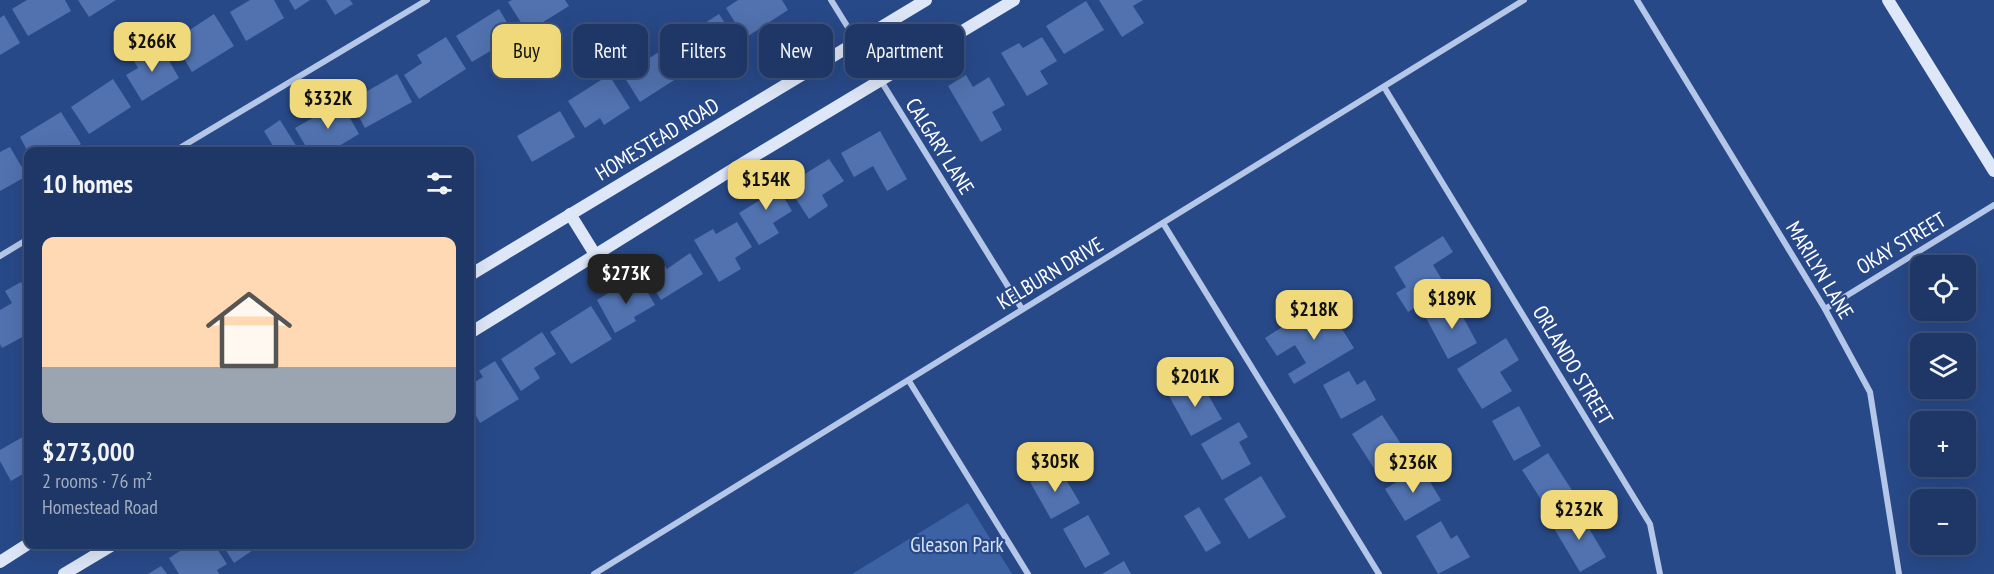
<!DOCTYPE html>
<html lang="en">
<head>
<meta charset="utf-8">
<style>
	:root { --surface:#1e3766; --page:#2b426f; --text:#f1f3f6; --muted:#a1acbf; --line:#3c517a; --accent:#f0d97b }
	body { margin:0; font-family:"PT Sans Narrow",sans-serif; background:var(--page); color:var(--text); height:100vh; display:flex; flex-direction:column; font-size:22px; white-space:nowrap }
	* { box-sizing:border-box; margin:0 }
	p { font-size:20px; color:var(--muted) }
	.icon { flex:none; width:33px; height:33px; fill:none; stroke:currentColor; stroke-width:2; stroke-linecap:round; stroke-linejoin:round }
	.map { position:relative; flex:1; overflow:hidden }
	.side { position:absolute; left:24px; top:147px; width:450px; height:402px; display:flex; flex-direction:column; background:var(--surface); border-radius:12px; box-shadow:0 6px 24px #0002,0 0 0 2px var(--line) }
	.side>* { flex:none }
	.top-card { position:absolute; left:492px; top:24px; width:570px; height:54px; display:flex; gap:12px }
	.fabs { position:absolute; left:1910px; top:255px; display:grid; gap:12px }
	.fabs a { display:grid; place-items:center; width:66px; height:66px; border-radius:12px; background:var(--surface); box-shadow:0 6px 24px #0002,0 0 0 2px var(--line); font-size:30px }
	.price { position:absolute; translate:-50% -51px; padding:0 14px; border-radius:12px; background:var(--accent); color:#111; font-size:20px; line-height:39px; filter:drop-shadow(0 2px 3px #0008) }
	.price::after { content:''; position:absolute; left:50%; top:36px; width:18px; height:14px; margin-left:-9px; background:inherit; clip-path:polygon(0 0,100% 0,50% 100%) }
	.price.selected { background:#222; color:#fff }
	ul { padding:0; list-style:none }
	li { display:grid; align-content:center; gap:12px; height:318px; padding:0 18px }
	li span { display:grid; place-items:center; height:186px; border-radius:12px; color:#555 }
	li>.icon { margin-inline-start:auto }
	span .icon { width:108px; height:108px; fill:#fffc; stroke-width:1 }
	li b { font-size:26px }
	h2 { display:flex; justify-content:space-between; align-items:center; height:72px; padding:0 18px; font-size:26px }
	.pill { padding:0 21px; border-radius:12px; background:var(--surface); box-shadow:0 6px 24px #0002,0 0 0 2px var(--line); font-size:21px; line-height:54px }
	.pill.selected { background:var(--accent); color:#111 }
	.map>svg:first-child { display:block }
	.green { fill:#3d62a4 }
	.building { fill:#5172af }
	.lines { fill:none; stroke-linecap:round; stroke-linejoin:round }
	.street { stroke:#b4c7e8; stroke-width:6 }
	.secondary { stroke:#dee7f7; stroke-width:12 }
	.labels { text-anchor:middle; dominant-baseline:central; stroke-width:4.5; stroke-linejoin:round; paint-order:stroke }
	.street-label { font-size:21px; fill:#fff; stroke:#284988 }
	.park-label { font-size:21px; fill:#d8e3f7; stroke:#284988 }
</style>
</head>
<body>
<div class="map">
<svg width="1994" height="574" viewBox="0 0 1994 574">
	<rect width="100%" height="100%" fill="#284988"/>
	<polygon class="green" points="968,503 1012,574 852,574"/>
	<g class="building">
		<polygon points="27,0 65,0 71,11 28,36 12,9"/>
		<polygon points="78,0 116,0 89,17"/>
		<polygon points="250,0 274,0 284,18 246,41 230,12"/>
		<polygon points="289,0 310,0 295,10"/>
		<polygon points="326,0 350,0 353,4 335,15"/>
		<polygon points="512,0 565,0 569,6 527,32 508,2"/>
		<polygon points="738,0 782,0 788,10 745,38 726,8"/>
		<polygon points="1099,0 1143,0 1133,6 1144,23 1122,37"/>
		<polygon points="1086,1 1104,30 1064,54 1046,26"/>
		<polygon points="499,9 515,36 472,62 456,36"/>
		<polygon points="214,14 234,46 192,72 176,45 188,38 185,33"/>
		<polygon points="719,14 736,40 688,70 672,44"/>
		<polygon points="4,15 20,43 0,55 0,18"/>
		<polygon points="446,37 466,69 419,99 404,75 422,63 417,55"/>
		<polygon points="1042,37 1057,61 1040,71 1048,84 1027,96 1001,53 1019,43 1023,48"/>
		<polygon points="160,45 179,78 142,101 126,75 138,68 134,61"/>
		<polygon points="665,48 682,75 640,102 623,75"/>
		<polygon points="397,74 412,102 365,128 350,101"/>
		<polygon points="609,75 630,108 604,125 600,118 585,128 568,101"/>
		<polygon points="966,75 973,87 989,77 1005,105 992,112 1002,130 981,142 948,86"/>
		<polygon points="113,79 131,107 89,134 71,107"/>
		<polygon points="341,102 359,134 329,152 309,152 295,128"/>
		<polygon points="560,111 575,137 532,162 517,136"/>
		<polygon points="61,112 81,144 69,152 28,152 20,137"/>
		<polygon points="280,120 300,152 264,152 273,146 264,131"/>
		<polygon points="880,131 907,179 887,191 873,166 854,177 841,153"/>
		<polygon points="10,147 27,176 0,191 0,152"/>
		<polygon points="829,159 844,181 822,195 828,206 809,219 787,185"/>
		<polygon points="770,174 792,211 773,223 779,233 759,245 739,213 763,198 754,183"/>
		<polygon points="737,222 752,247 735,258 741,269 719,282 694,240 713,229 716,234"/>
		<polygon points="1443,236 1453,252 1433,265 1447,288 1408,312 1396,293 1406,287 1394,267"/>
		<polygon points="690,253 703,274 661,300 644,273 662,262 667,269"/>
		<polygon points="640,279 655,305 634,317 636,321 615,333 597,300 615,289 617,292"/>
		<polygon points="21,282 28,295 28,334 2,348 0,344 0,310 12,303 5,291"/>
		<polygon points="1455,302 1477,343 1448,359 1426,318"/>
		<polygon points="591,306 612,339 571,364 550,332"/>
		<polygon points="1329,307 1335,316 1346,310 1353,322 1342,329 1354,348 1294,384 1288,374 1306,363 1295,345 1277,356 1265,338 1295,319 1299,325"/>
		<polygon points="542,332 556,354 534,368 540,378 521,391 501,359"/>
		<polygon points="1506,338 1519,360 1500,372 1512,391 1482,409 1457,369"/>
		<polygon points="495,361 519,399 480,423 470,405 470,385 483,377 479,371"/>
		<polygon points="1349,371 1357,385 1365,380 1376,400 1341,419 1323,385"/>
		<polygon points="1199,379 1222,419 1191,436 1169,396"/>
		<polygon points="1519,406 1541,446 1514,461 1492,421"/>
		<polygon points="1382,415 1407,453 1377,473 1352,434"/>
		<polygon points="1239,422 1248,437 1239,442 1251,464 1222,480 1201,444"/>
		<polygon points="28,434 28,471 11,481 0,461 0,450"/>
		<polygon points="1548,453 1575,495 1549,512 1522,470"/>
		<polygon points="1058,466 1080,503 1051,519 1030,482"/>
		<polygon points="1421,467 1441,500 1405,521 1385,489"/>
		<polygon points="1261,476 1286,517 1249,539 1224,499"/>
		<polygon points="1199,507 1221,543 1206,552 1184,516"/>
		<polygon points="1578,510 1606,557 1580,572 1552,525"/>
		<polygon points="1088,515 1110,554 1085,568 1063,529"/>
		<polygon points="1441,521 1451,539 1457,535 1470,557 1438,574 1416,536"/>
		<polygon points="191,544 214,544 227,564 217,570 219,574 179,574 169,558"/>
		<polygon points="222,544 262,544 234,563"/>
		<polygon points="1124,561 1131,574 1102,574"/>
		<polygon points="161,566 167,574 148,574"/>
	</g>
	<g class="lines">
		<g class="street">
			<polyline points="831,0 1022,309"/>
			<polyline points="1637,0 1825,309 1870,392 1899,574"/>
			<polyline points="1384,87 1650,524 1660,574"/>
			<polyline points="173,152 427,0"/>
			<polyline points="1163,223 1379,574"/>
			<polyline points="0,256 28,239"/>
			<polyline points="1825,309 1994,205"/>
			<polyline points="909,381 1028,574"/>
			<polyline points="594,574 1524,0"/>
		</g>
		<g class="secondary">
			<polyline points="1888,0 1994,171"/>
			<polyline points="570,214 596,256"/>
			<polyline points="470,275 926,0"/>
			<polyline points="470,333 738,166 1014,0"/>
			<polyline points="0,562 28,544"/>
			<polyline points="64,574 114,544"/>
		</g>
	</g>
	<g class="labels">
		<g class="street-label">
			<text transform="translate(657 139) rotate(-31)">HOMESTEAD ROAD</text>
			<text transform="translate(940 146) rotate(58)">CALGARY LANE</text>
			<text transform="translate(1901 243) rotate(-31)">OKAY STREET</text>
			<text transform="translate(1820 270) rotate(59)">MARILYN LANE</text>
			<text transform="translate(1050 273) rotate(-31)">KELBURN DRIVE</text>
			<text transform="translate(1573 365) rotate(59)">ORLANDO STREET</text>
		</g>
		<g class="park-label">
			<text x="957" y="544">Gleason Park</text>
		</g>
	</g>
</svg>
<div class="fabs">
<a><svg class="icon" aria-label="locate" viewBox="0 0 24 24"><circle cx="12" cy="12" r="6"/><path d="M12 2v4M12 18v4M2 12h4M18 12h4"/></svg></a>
<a><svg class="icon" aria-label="layers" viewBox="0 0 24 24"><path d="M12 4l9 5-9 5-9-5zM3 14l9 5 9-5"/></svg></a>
<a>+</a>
<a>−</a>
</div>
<b class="price" style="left:152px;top:73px">$266K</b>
<b class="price" style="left:328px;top:130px">$332K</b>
<b class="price" style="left:766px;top:211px">$154K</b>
<b class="price selected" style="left:626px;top:305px">$273K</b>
<b class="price" style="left:1452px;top:330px">$189K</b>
<b class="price" style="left:1314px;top:341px">$218K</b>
<b class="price" style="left:1195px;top:408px">$201K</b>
<b class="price" style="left:1055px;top:493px">$305K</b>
<b class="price" style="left:1413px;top:494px">$236K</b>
<b class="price" style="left:1579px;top:541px">$232K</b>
<div class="top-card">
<a class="pill selected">Buy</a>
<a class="pill">Rent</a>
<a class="pill">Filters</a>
<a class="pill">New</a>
<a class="pill">Apartment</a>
</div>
<section class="side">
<h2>10 homes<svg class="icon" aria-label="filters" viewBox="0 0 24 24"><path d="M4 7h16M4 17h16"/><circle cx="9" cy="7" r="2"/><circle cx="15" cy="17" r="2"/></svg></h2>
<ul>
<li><span style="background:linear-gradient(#ffd9b3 70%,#9aa5b1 0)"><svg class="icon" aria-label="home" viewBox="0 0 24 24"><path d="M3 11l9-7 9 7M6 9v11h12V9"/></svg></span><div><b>$273,000</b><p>2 rooms · 76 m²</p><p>Homestead Road</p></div></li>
</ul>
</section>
</div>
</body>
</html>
